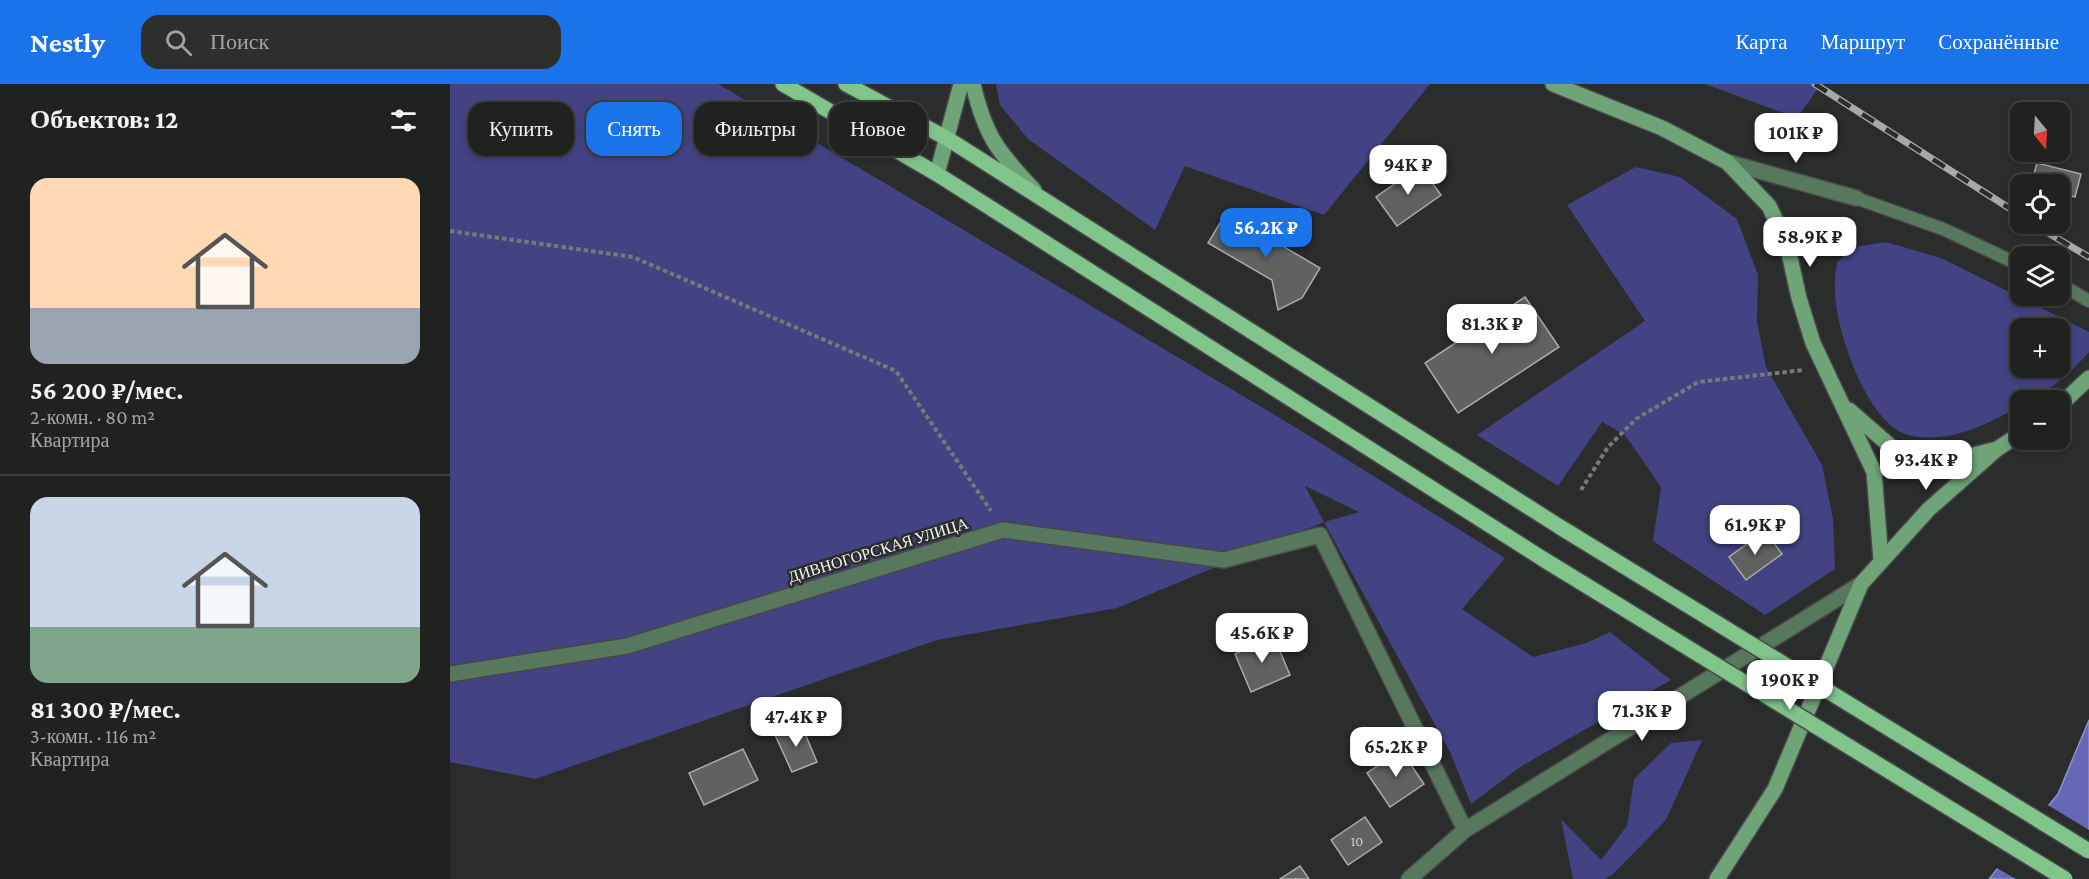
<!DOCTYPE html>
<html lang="ru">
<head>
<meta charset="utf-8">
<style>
	:root { --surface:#202220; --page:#2d2f2d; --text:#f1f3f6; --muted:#a2a4a5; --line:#3d3f3e; --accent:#1a73e8 }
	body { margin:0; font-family:"Crimson Pro",serif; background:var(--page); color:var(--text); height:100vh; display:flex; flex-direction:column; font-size:22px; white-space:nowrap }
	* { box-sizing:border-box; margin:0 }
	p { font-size:20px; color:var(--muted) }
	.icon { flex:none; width:33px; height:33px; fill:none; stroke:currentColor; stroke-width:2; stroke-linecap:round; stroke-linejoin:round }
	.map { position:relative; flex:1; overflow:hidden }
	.sheet { display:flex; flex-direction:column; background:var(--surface); width:450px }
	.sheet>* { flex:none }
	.banner { position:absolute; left:18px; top:18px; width:570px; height:54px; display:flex; gap:12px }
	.needle { width:39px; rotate:162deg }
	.controls { position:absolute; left:1560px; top:18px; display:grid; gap:12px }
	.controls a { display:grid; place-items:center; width:60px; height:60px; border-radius:12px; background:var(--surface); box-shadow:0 3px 9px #0003,0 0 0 2px var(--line); font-size:30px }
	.price { position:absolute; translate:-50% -51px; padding:0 14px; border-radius:12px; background:#fff; color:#222; font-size:20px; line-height:39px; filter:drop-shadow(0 2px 3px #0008) }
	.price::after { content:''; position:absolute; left:50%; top:36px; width:18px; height:14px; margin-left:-9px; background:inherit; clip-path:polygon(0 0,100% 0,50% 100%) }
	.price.on { background:var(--accent); color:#fff }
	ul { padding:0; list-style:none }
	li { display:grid; align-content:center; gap:12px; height:318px; padding:0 30px }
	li+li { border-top:2px solid var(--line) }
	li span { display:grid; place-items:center; height:186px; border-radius:18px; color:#555 }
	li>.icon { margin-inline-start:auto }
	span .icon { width:108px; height:108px; fill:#fffc; stroke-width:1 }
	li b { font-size:26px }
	h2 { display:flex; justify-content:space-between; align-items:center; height:72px; padding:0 30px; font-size:26px }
	.tag { padding:0 21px; border-radius:18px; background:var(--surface); box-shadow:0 3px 9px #0003,0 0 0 2px var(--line); font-size:21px; line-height:54px }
	.tag.on { background:var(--accent); color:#fff }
	header { display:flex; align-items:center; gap:36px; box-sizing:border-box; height:84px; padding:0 30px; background:var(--accent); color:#fff }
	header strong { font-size:28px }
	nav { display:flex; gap:33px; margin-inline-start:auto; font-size:21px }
	.search { width:420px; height:54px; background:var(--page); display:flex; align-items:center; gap:15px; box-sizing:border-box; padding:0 21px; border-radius:18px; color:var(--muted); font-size:22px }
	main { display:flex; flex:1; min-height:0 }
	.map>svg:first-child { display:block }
	.green { fill:#434283; fill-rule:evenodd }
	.water { fill:#6667b7; stroke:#9091c9; stroke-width:1.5 }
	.pier { fill:#2a2d2b }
	.building { fill:#5f625f; stroke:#a9ada9; stroke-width:1.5 }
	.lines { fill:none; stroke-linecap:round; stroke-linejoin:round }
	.lane-casing { stroke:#464947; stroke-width:15 }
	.street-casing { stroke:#464947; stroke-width:18 }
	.secondary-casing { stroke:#464947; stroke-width:18 }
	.primary-casing { stroke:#464947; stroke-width:18 }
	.path { stroke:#767977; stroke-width:4; stroke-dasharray:4.5 3; stroke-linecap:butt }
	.lane { stroke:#58785d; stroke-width:12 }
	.street { stroke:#58785d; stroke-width:15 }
	.secondary { stroke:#6fa378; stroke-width:15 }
	.primary { stroke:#81c48c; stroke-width:15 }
	.rail-casing { stroke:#a7a9a7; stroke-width:7 }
	.rail { stroke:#2a2d2b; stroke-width:4.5; stroke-dasharray:14; stroke-linecap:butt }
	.primary-bridge-casing { stroke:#464947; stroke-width:18; stroke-linecap:butt }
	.primary-bridge { stroke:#81c48c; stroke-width:15 }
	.labels { text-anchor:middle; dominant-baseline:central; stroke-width:5; stroke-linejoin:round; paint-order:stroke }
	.number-label { font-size:14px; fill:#cdd0cd }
	.street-label { font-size:16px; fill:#f2f4f2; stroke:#2a2d2b }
</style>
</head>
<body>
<header>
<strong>Nestly</strong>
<div class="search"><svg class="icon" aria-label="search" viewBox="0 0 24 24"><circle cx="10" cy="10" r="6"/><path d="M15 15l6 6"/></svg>Поиск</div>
<nav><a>Карта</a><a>Маршрут</a><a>Сохранённые</a></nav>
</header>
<main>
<section class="sheet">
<h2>Объектов: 12<svg class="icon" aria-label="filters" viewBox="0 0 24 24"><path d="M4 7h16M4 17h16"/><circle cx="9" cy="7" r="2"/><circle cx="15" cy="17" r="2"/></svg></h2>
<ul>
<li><span style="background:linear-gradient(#ffd9b3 70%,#9aa5b1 0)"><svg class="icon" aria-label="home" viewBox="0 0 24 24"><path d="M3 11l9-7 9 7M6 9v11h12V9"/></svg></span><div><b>56 200 ₽/мес.</b><p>2-комн. · 80 m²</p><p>Квартира</p></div></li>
<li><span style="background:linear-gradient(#c9d6e8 70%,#7fa58c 0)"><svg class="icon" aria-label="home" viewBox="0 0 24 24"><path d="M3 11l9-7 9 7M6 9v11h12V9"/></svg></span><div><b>81 300 ₽/мес.</b><p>3-комн. · 116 m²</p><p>Квартира</p></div></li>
</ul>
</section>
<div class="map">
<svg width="1639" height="795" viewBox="0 0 1639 795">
	<rect width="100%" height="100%" fill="#2a2d2b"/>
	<g class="green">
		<path d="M 0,0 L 268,0 L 840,340 L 1055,474 L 1012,525 L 1083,573 L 1136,559 L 1160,548 L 1221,596 L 1070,683 L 1021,720 L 1000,668 L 874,438 L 667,524 L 487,556 L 85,695 L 0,678 ZM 855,402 L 909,428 L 910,428 L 874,438 Z"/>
		<polygon points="546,0 980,0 874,131 735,82 705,146 578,55 550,21"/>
		<polygon points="1255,0 1371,0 1347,34"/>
		<polygon points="1186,83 1230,93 1287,135 1308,191 1307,237 1316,283 1372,381 1383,435 1385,485 1315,531 1203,457 1211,403 1175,351 1152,338 1108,402 1027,351 1195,237 1117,121"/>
		<path d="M 1436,158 L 1491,174 L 1639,248 L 1639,268 C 1624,285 1593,316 1570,316 L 1570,322 C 1538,340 1502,359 1462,352 C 1418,344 1387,249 1385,210 C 1384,199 1386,188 1387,178 L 1405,163 ZM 1610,244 L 1610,284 L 1570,284 L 1570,244 Z"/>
		<polygon points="1252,656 1216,736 1163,790 1155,795 1123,795 1111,735 1151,776 1177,742 1184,695 1221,659"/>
	</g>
	<polygon class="water" points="1639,636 1639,795 1539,795 1608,710"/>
	<polygon class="pier" points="1596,720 1639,746 1639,795 1566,795 1545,783"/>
	<g class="building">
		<polygon points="1587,79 1631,90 1625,113 1610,109 1610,100 1581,100"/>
		<polygon points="970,82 991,111 947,142 926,113"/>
		<polygon points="776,129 870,184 852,214 828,226 822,196 758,159"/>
		<polygon points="1075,213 1109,263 1008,329 975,279"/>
		<polygon points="1315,447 1332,470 1296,496 1279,473"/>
		<polygon points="824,553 840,591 801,608 785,570"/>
		<polygon points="351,640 367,678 342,688 325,651"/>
		<polygon points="293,665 308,696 254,721 239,689"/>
		<polygon points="951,666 974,700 940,723 917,689"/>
		<polygon points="915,733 932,758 898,781 881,756"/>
		<polygon points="850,782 859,795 830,795"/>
	</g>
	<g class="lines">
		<g class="lane-casing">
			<g id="lane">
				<polyline points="1406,114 1493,145 1570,181"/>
				<polyline points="1610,200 1639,217"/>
			</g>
		</g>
		<g class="street-casing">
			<g id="street">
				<polyline points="1277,78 1406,114"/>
				<polyline points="0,590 177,562 553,446 774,476 870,451 1015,746"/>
				<polyline points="959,795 1015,746 1411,500"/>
			</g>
		</g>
		<g class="secondary-casing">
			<g id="secondary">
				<path d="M 523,0 C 535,52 548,68 584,106"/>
				<polyline points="1103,0 1212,44 1277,78 1319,122 1337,160 1349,214 1363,259 1424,388 1431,476"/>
				<polyline points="487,90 511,0"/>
				<polyline points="1610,321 1639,294"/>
				<polyline points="1399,326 1446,367 1497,378 1543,366"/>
				<polyline points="1267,795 1325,705 1411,500 1479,425 1547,365 1570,350"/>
			</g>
		</g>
		<g class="primary-casing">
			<g id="primary">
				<polyline points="333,0 487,90 1093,475"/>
				<polyline points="396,0 498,55 1110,443"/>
			</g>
		</g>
		<g class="path">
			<polyline points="0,147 183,173 446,287 541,427"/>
			<polyline points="1131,406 1158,363 1186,335 1248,298 1354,286"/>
		</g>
		<use href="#lane" class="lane"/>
		<use href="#street" class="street"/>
		<use href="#secondary" class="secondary"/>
		<use href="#primary" class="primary"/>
		<g class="rail-casing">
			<g id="rail">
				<polyline points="1365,0 1570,131"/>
				<polyline points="1583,140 1639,173"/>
			</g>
		</g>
		<use href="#rail" class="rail"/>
		<g class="primary-bridge-casing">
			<g id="primary-bridge">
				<polyline points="1110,443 1639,767"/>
				<polyline points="1093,475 1615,795"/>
			</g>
		</g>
		<use href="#primary-bridge" class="primary-bridge"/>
	</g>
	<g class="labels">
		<g class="number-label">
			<text x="907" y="757">10</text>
		</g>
		<g class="street-label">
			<text transform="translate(428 466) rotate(-17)">ДИВНОГОРСКАЯ УЛИЦА</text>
		</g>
	</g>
</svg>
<div class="controls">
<a><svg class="needle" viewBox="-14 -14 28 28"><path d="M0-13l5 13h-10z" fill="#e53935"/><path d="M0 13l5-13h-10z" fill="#a2a4a5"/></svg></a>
<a><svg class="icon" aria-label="locate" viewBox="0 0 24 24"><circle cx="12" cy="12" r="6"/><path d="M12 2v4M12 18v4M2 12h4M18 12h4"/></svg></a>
<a><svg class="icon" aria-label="layers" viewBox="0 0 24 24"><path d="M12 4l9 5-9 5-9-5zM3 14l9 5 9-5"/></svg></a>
<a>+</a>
<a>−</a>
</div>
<b class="price" style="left:1346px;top:80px">101K ₽</b>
<b class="price" style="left:958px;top:112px">94K ₽</b>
<b class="price on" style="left:816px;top:175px">56.2K ₽</b>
<b class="price" style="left:1360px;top:184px">58.9K ₽</b>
<b class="price" style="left:1042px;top:271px">81.3K ₽</b>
<b class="price" style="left:1476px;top:407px">93.4K ₽</b>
<b class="price" style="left:1305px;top:472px">61.9K ₽</b>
<b class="price" style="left:812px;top:580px">45.6K ₽</b>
<b class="price" style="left:1340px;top:627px">190K ₽</b>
<b class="price" style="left:1192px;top:658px">71.3K ₽</b>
<b class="price" style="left:346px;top:664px">47.4K ₽</b>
<b class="price" style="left:946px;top:694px">65.2K ₽</b>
<div class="banner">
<a class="tag">Купить</a>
<a class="tag on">Снять</a>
<a class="tag">Фильтры</a>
<a class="tag">Новое</a>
</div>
</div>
</main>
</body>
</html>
